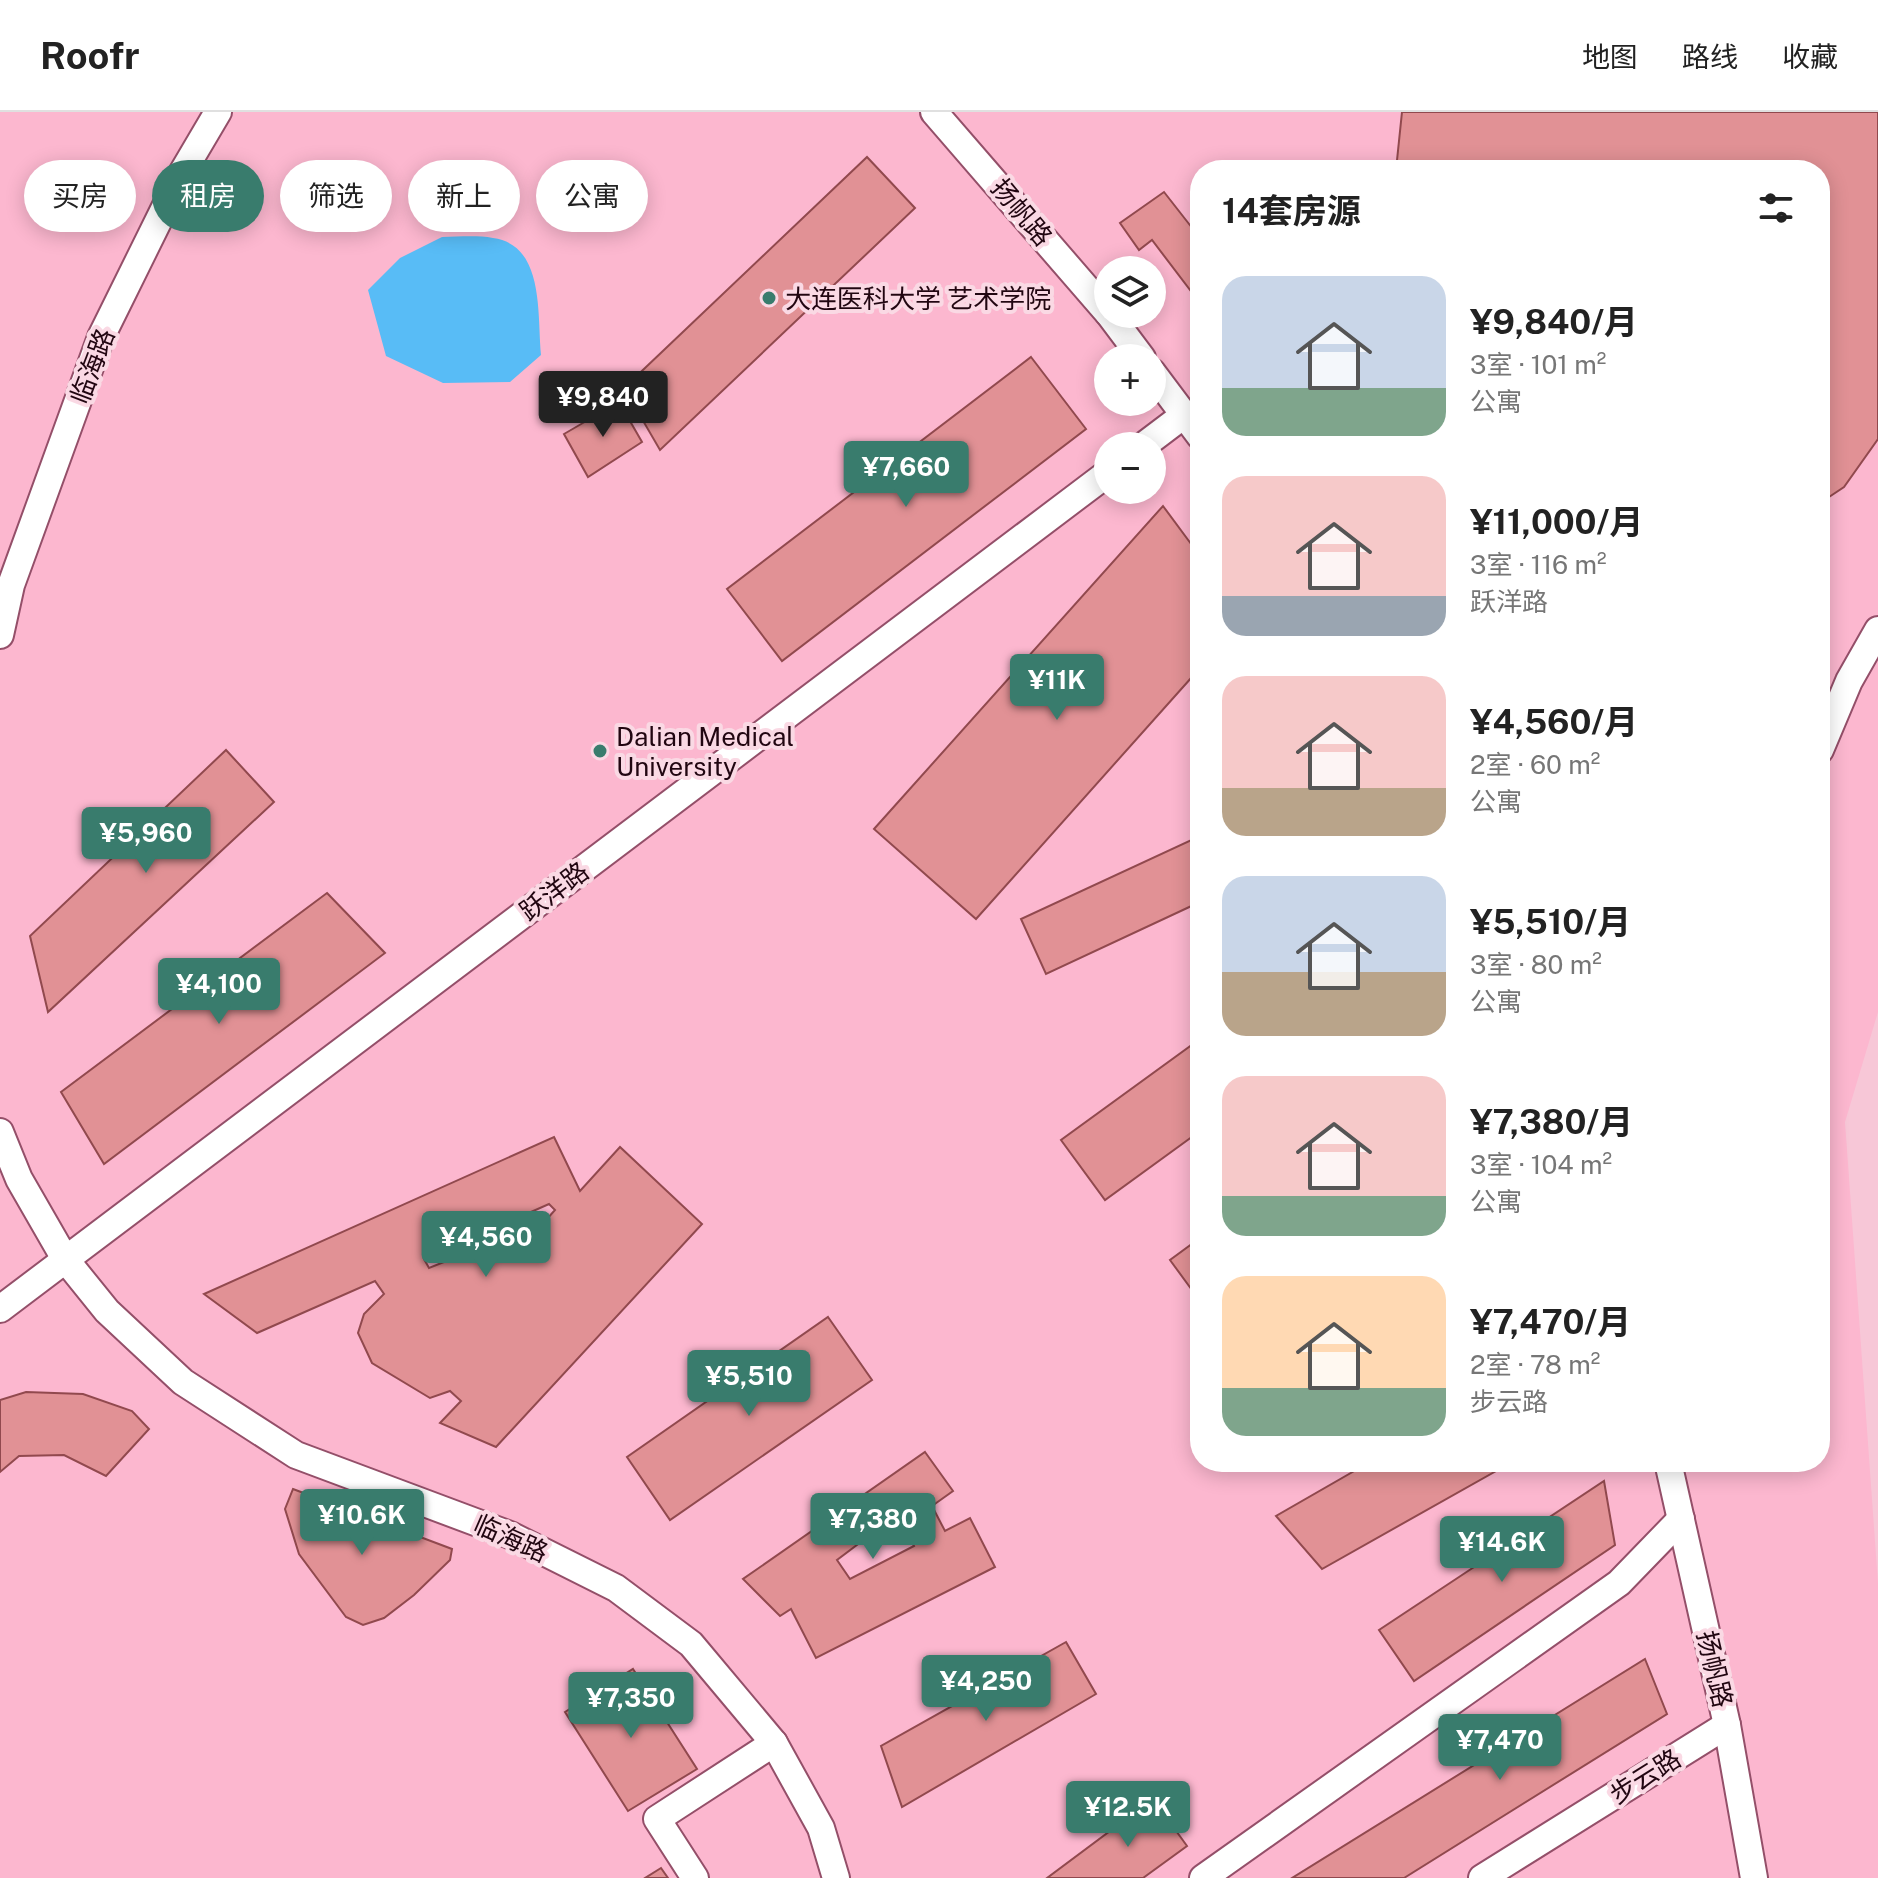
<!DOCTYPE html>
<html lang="zh">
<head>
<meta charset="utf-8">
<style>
	:root { --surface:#fff; --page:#f2f2f2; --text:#222; --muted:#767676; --line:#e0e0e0; --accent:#397c6d }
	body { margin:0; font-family:"Public Sans","Noto Sans SC",sans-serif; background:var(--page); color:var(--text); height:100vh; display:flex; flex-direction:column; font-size:30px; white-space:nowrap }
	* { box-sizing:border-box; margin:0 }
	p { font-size:26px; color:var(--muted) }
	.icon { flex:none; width:44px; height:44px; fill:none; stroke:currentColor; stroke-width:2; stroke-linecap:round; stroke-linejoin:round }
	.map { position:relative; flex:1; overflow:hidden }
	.panel { position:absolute; left:1190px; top:48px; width:640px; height:1312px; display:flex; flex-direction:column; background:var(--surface); border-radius:32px; box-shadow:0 4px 20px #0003 }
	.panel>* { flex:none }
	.top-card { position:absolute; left:24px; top:48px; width:760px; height:72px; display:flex; gap:16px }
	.fabs { position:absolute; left:1094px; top:144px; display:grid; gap:16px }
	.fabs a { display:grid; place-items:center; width:72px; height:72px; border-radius:50%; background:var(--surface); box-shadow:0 4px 20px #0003; font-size:40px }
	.price { position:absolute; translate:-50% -68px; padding:0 18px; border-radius:8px; background:var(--accent); color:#fff; font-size:26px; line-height:52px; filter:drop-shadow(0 2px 4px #0008) }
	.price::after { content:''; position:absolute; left:50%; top:48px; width:24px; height:18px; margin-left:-12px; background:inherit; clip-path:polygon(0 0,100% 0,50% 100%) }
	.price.active { background:#222; color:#fff }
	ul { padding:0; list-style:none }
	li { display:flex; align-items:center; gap:24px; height:200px; padding:0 32px }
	li span { display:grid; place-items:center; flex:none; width:224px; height:160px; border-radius:24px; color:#555 }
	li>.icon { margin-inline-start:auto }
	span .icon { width:96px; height:96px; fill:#fffc; stroke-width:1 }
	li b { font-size:34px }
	h2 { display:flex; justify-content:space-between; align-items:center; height:96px; padding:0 32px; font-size:34px }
	.pill { padding:0 28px; border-radius:36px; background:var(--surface); box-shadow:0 4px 20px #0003; font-size:28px; line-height:72px }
	.pill.active { background:var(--accent); color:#fff }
	header { display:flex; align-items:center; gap:48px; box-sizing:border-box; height:112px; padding:0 40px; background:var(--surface); border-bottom:2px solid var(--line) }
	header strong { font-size:38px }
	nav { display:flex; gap:44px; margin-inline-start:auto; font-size:28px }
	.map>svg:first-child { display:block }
	.built { fill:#fcb7cf; fill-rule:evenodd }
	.water { fill:#58bcf6 }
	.building { fill:#e19195; stroke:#91494e; stroke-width:2; fill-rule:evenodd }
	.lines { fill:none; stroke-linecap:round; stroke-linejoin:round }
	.minor-casing { stroke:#944f69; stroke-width:30 }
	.minor { stroke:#fff; stroke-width:26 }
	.poi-dot { fill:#397c6d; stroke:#fad9e4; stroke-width:3 }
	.labels { text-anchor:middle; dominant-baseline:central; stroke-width:8; stroke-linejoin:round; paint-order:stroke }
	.street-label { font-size:26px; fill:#210611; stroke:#fad9e4 }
	.poi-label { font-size:26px; fill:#210611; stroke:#fad9e4; text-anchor:start }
</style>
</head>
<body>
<header>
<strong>Roofr</strong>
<nav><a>地图</a><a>路线</a><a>收藏</a></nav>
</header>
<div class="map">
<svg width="1878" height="1766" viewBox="0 0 1878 1766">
	<rect width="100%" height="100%" fill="#f7c7d7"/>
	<path class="built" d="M 0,0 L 1878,0 L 1878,900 L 1845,1010 L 1878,1471 L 1878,1766 L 0,1766 ZM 1200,58 L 1820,58 L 1820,1350 L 1200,1350 ZM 1108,158 L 1152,158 L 1152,202 L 1108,202 ZM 1108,246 L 1152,246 L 1152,290 L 1108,290 ZM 1108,334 L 1152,334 L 1152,378 L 1108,378 Z"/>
	<path class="water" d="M 442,125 C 458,125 476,123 493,126 C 545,133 537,203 541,243 L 510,270 L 443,271 L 386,244 L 368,178 L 400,146 Z"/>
	<g class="building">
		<polygon points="1402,0 1878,0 1878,327 1844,375 1820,391 1820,58 1396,58"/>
		<polygon points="867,45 915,96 660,338 624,276"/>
		<polygon points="1164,80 1200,126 1200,191 1152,128 1139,138 1120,111"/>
		<polygon points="1031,245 1086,317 782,549 727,477"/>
		<polygon points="619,290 642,330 588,365 564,322"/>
		<polygon points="1163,394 1200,444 1200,556 976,807 874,717"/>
		<polygon points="226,638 274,690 48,900 30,824"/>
		<polygon points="1200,724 1200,790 1046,862 1021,807"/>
		<polygon points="327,781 385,841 104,1052 61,980"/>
		<polygon points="1200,927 1200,1019 1105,1088 1061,1028"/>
		<path d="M 554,1025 L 580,1079 L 620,1035 L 702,1112 L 496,1335 L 440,1311 L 461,1289 L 450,1279 L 430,1286 L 372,1251 L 358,1221 L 364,1202 L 384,1182 L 375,1169 L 257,1221 L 204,1182 ZM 549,1092 L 555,1098 L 513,1145 L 489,1132 L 429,1156 L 424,1147 Z"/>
		<polygon points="1200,1126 1200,1189 1170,1148"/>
		<polygon points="828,1205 872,1268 670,1408 627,1345"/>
		<polygon points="26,1280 83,1282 132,1299 149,1317 106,1364 64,1343 19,1344 0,1360 0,1288"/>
		<path d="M 925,1340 L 953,1379 L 932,1394 L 945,1419 L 970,1406 L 995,1455 L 816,1546 L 791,1497 L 780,1504 L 743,1467 ZM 898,1402 L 914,1434 L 850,1467 L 837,1448 Z"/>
		<polygon points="1370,1350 1512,1350 1322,1457 1276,1404"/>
		<polygon points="1604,1369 1615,1433 1414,1569 1379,1518"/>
		<polygon points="293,1377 452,1437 450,1448 414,1483 384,1506 363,1513 346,1505 299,1442 285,1397"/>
		<polygon points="1066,1530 1096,1582 902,1695 881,1634"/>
		<polygon points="1645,1547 1667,1602 1404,1766 1292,1766"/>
		<polygon points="633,1557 697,1657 628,1699 565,1600"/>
		<polygon points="1153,1687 1187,1734 1143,1766 1047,1766"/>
		<polygon points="661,1756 668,1766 645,1766"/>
	</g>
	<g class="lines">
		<g class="minor-casing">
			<g id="minor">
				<polyline points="934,0 1108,201"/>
				<polyline points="1109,202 1142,246"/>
				<polyline points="1152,260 1200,324"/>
				<polyline points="1143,334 1184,303"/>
				<polyline points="0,523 11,473 101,225 182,61 218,0"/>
				<polyline points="1820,638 1849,569 1878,518"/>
				<polyline points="0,1020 19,1067 65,1147 107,1199 183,1270 296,1343 510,1423 616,1476 691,1532 774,1631 821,1716 836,1766"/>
				<polyline points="0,1197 1108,361"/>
				<polyline points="1668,1350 1727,1613 1754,1766"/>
				<polyline points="695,1766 657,1707 774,1631"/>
				<polyline points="1203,1766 1619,1471 1681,1407"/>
				<polyline points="1482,1766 1727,1613"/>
			</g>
		</g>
		<use href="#minor" class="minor"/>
	</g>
	<g class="poi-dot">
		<circle cx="769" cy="186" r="8"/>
		<circle cx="600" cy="639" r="8"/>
	</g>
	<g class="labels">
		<g class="street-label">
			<text transform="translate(1022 100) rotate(50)">扬帆路</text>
			<text transform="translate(92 254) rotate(-69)">临海路</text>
			<text transform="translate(554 779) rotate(-37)">跃洋路</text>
			<text transform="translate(511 1426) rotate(24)">临海路</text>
			<text transform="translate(1715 1557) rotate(77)">扬帆路</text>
			<text transform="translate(1645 1664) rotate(-32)">步云路</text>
		</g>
		<g class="poi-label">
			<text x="785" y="186">大连医科大学 艺术学院</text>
			<text x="616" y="624">Dalian Medical<tspan x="616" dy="30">University</tspan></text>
		</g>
	</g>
</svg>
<div class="fabs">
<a><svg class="icon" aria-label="layers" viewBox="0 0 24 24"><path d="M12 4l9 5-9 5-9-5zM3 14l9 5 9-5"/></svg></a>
<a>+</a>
<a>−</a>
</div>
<b class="price active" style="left:603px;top:327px">¥9,840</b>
<b class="price" style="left:906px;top:397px">¥7,660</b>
<b class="price" style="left:1057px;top:610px">¥11K</b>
<b class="price" style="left:146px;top:763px">¥5,960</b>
<b class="price" style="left:219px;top:914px">¥4,100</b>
<b class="price" style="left:486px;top:1167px">¥4,560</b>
<b class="price" style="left:749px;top:1306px">¥5,510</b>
<b class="price" style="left:362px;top:1445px">¥10.6K</b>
<b class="price" style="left:873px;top:1449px">¥7,380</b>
<b class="price" style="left:1502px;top:1472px">¥14.6K</b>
<b class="price" style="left:986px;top:1611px">¥4,250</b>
<b class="price" style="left:631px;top:1628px">¥7,350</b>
<b class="price" style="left:1500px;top:1670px">¥7,470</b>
<b class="price" style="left:1128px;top:1737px">¥12.5K</b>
<div class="top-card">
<a class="pill">买房</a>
<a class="pill active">租房</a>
<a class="pill">筛选</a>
<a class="pill">新上</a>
<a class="pill">公寓</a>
</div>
<section class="panel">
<h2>14套房源<svg class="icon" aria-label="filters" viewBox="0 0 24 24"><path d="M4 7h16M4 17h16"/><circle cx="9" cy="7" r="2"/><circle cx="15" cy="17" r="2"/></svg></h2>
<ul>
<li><span style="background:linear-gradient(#c9d6e8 70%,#7fa58c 0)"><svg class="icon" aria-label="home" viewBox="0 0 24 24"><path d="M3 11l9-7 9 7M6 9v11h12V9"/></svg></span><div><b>¥9,840/月</b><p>3室 · 101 m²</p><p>公寓</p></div></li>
<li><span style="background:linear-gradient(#f6c9c9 75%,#9aa5b1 0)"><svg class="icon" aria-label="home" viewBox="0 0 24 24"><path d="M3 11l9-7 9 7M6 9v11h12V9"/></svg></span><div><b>¥11,000/月</b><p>3室 · 116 m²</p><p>跃洋路</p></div></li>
<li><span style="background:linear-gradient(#f6c9c9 70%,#b9a48a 0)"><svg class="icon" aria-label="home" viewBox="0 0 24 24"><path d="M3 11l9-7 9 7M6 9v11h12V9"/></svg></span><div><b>¥4,560/月</b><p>2室 · 60 m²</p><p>公寓</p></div></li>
<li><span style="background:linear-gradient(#c9d6e8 60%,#b9a48a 0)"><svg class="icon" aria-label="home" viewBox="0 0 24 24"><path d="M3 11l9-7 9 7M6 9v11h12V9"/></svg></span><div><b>¥5,510/月</b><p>3室 · 80 m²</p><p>公寓</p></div></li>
<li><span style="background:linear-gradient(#f6c9c9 75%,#7fa58c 0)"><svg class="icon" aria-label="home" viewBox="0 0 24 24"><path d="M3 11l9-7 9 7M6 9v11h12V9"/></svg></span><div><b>¥7,380/月</b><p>3室 · 104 m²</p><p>公寓</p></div></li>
<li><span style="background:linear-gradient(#ffd9b3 70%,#7fa58c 0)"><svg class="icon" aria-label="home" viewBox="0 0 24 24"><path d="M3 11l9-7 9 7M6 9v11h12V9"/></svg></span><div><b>¥7,470/月</b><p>2室 · 78 m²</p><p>步云路</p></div></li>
</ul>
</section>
</div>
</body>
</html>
